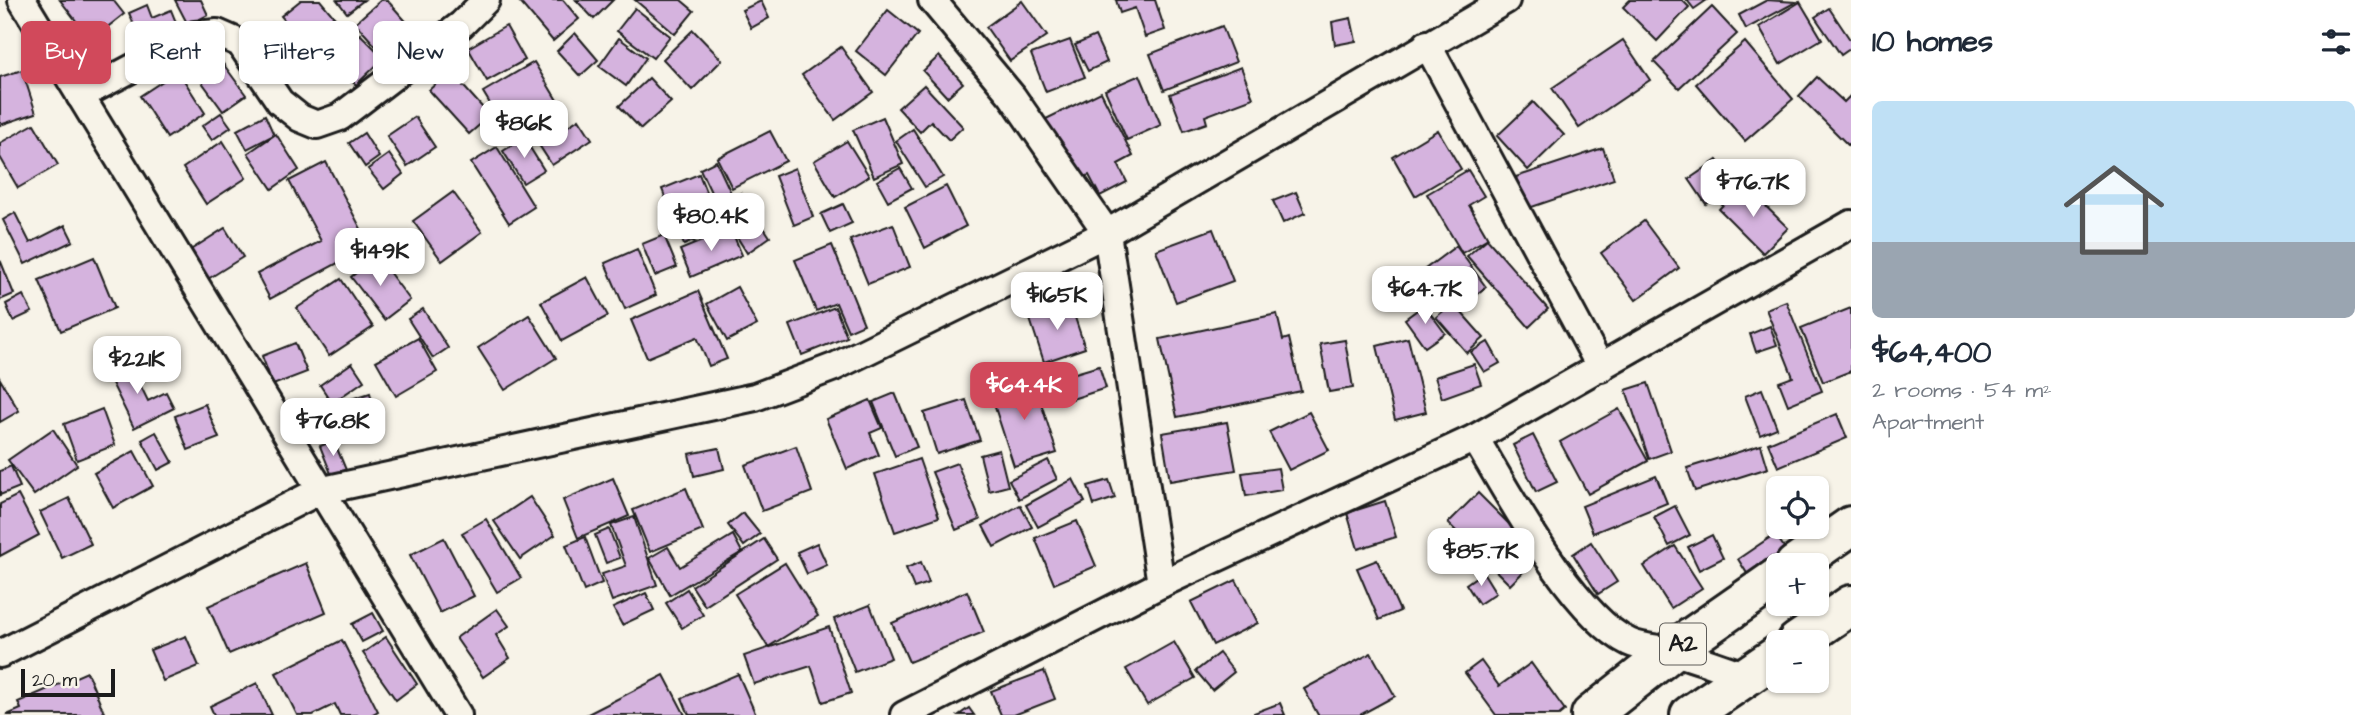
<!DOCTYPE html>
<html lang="en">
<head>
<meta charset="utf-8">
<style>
	:root { --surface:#fff; --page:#f6f6f7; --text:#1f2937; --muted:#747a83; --accent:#d1495b }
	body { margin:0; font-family:"Architects Daughter",sans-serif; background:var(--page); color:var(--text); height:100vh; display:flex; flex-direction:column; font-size:26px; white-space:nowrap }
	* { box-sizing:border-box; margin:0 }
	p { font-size:23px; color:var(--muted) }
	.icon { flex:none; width:38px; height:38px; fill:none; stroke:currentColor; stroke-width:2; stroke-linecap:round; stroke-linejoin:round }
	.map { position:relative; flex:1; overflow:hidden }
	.details { display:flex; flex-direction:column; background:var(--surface); width:525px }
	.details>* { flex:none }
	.top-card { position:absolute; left:21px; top:21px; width:665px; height:63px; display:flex; gap:14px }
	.buttons { position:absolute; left:1766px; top:476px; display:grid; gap:14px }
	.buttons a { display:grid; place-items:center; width:63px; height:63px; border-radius:10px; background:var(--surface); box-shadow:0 2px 5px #0004; font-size:35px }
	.scale { position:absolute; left:21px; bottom:18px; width:94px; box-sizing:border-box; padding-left:7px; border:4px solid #1c1c1c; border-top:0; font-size:19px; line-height:24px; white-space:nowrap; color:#1c1c1c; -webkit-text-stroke:5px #f7f3e8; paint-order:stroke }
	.price { position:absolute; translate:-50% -60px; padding:0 16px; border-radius:14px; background:#fff; color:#222; font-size:23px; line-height:46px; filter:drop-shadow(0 2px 4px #0008) }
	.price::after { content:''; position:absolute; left:50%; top:42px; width:21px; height:16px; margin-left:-10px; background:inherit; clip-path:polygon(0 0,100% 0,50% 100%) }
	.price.active { background:var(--accent); color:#fff }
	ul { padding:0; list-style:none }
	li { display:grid; align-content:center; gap:14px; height:371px; padding:0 21px }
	li span { display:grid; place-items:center; height:217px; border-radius:10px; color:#555 }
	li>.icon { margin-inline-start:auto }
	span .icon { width:126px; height:126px; fill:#fffc; stroke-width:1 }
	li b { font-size:30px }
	h2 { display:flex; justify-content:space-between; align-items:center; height:84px; padding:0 21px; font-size:30px }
	.chip { padding:0 24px; border-radius:10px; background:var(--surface); box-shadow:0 2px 5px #0004; font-size:24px; line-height:63px }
	.chip.active { background:var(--accent); color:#fff }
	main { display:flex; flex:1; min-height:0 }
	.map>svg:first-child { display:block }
	.building { fill:#d5b3de; stroke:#1c1c1c; stroke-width:2 }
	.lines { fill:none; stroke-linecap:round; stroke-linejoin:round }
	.street-casing { stroke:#1c1c1c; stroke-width:32 }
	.highway-casing { stroke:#1c1c1c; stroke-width:44 }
	.street { stroke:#f7f3e8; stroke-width:26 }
	.highway { stroke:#f7f3e8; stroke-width:38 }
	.labels { text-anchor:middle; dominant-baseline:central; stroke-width:7; stroke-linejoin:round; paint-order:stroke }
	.shield { fill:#f7f3e8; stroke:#5e5c59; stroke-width:2 }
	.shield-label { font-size:24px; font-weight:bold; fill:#1c1c1c }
</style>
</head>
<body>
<main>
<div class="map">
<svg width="1851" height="715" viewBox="0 0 1851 715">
	<rect width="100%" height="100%" fill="#f7f3e8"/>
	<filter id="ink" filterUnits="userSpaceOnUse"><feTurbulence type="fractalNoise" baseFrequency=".0143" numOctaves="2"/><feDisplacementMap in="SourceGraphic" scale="14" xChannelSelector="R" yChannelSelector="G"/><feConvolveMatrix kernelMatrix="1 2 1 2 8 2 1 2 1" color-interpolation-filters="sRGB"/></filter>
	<g filter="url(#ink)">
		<g class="building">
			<polygon points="60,0 113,0 124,14 91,40"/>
			<polygon points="175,0 201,0 208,15 188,25"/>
			<polygon points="301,0 320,0 340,24 309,50 281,16"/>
			<polygon points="337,0 364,0 347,13"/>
			<polygon points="381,0 387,0 411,27 382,53 355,23"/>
			<polygon points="518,0 563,0 579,19 553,41"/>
			<polygon points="576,0 613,0 594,19"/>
			<polygon points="635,0 681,0 694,11 675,34"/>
			<polygon points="1116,0 1155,0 1165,30 1145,37 1135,8 1120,13"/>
			<polygon points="1630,0 1682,0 1689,7 1657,41 1623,7"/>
			<polygon points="1687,0 1707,0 1694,9"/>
			<polygon points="1767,0 1796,2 1746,29 1739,15"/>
			<polygon points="761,1 769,18 751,28 742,10"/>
			<polygon points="1022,1 1047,36 1010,61 986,27"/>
			<polygon points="1800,2 1822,39 1780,64 1759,27"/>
			<polygon points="147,5 152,18 171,10 179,30 142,45 129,13"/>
			<polygon points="1712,7 1737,34 1679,88 1654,62"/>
			<polygon points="635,8 670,36 653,58 617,31"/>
			<polygon points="1829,8 1851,41 1851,48 1841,55 1815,17"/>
			<polygon points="888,10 918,34 886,75 856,51"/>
			<polygon points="1351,18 1356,41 1335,45 1332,22"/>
			<polygon points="506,26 525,60 487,81 468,48"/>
			<polygon points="1222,26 1236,62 1164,90 1150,54"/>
			<polygon points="693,30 722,60 692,90 663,59"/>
			<polygon points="575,33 598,60 580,76 557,51"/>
			<polygon points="360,34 384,58 356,85 333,62"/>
			<polygon points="1095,36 1107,62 1088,71 1075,45"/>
			<polygon points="619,38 646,58 626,86 599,66"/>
			<polygon points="1070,40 1085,77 1046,92 1031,54"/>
			<polygon points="1623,40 1650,80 1579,128 1552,88"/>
			<polygon points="1745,42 1793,99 1745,141 1696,84"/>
			<polygon points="841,47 873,92 835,120 802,75"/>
			<polygon points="213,50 246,95 223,111 191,67"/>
			<polygon points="939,56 963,83 947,97 923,71"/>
			<polygon points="534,62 561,107 510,137 483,92"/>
			<polygon points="1241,67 1253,98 1205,116 1207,123 1184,131 1170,94"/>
			<polygon points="22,70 36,113 0,125 0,77"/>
			<polygon points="178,71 205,113 167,138 140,96"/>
			<polygon points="450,71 490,116 469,134 429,90"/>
			<polygon points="1140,75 1161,125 1127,140 1105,90"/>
			<polygon points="1817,77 1844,102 1851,95 1851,142 1848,145 1799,96"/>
			<polygon points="649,78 671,102 641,129 619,106"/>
			<polygon points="924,85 963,127 949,140 931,121 920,132 898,108"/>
			<polygon points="1101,92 1133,156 1118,164 1127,182 1100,196 1089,175 1075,182 1044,120"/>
			<polygon points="1533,102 1564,135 1528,170 1497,136"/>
			<polygon points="221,113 231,127 212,140 202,126"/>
			<polygon points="265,115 274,135 247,149 237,130"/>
			<polygon points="415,117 435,147 407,166 387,136"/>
			<polygon points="883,117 903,164 874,177 853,130"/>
			<polygon points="579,119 592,139 552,165 539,145"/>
			<polygon points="34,124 58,165 18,188 0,157 0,143"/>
			<polygon points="913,129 943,177 925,187 896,141"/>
			<polygon points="1438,130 1461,169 1415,196 1393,157"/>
			<polygon points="770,131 786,161 732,188 717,158"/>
			<polygon points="364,133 379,157 365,167 349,143"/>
			<polygon points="276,134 299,170 272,189 248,153"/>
			<polygon points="524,138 544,170 523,183 503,151"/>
			<polygon points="223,141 246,178 206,204 183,168"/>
			<polygon points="847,141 869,176 835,197 814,161"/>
			<polygon points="497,147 534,207 509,223 471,163"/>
			<polygon points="1603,148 1614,179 1526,209 1516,177"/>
			<polygon points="389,154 403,174 384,189 368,169"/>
			<polygon points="1717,160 1734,185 1706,204 1689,179"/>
			<polygon points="716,161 732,195 716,203 700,169"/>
			<polygon points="326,162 370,246 270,299 257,274 321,241 289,181"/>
			<polygon points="795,168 813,217 794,225 775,176"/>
			<polygon points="900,168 912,188 888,201 877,181"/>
			<polygon points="1468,170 1484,196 1469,205 1488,238 1462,253 1427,194"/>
			<polygon points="699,174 721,230 684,245 662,189"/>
			<polygon points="1743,184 1788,228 1763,253 1719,209"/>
			<polygon points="946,186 966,226 925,248 905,207"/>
			<polygon points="453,192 482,232 442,261 413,221"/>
			<polygon points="1296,192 1305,213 1283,223 1273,201"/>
			<polygon points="741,193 770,237 747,253 719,208"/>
			<polygon points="843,204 852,223 830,233 821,214"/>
			<polygon points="15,213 30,243 65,225 73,241 25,264 3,220"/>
			<polygon points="1644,221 1679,268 1636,300 1601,253"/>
			<polygon points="893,224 910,267 868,284 850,240"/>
			<polygon points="225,228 243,257 208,279 189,251"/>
			<polygon points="731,229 742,255 691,277 680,250"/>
			<polygon points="1213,229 1233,281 1176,302 1156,250"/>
			<polygon points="664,235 677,267 655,276 642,244"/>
			<polygon points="1487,239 1548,309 1529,327 1467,256"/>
			<polygon points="832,245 864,324 848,331 836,303 816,311 795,260"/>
			<polygon points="1456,246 1486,287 1466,302 1454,287 1427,306 1409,281"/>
			<polygon points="637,249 656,295 625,309 605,263"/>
			<polygon points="377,256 410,300 384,320 351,277"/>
			<polygon points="94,257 115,308 61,331 39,280"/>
			<polygon points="1,262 14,294 0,300 0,263"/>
			<polygon points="587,277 608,316 562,341 541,302"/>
			<polygon points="341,279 373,327 329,356 297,308"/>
			<polygon points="737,287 757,325 727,341 707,304"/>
			<polygon points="698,291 727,359 709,366 697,337 647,358 631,320"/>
			<polygon points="23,295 32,312 13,321 6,304"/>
			<polygon points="1786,301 1822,391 1788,405 1779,382 1793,377 1766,309"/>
			<polygon points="1070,302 1085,348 1044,362 1029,316"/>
			<polygon points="1453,303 1484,338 1467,353 1436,317"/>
			<polygon points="1424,305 1445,333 1425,347 1405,319"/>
			<polygon points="835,307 847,337 802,355 790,325"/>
			<polygon points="1851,308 1851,371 1823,382 1801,328"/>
			<polygon points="423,309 448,348 433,358 408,319"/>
			<polygon points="1277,314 1283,340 1289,338 1301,391 1177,417 1160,339"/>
			<polygon points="529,315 556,358 505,390 478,348"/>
			<polygon points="1770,326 1777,345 1756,352 1750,334"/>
			<polygon points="418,338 437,372 396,396 376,361"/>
			<polygon points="1408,338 1426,412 1395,420 1377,346"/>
			<polygon points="1345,340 1353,388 1329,392 1320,344"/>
			<polygon points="1488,342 1500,363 1484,372 1471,352"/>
			<polygon points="295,343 307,372 273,385 262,356"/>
			<polygon points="128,360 148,401 166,392 174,408 134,428 106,371"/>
			<polygon points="1068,362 1072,374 1099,366 1106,388 1060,403 1049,367"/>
			<polygon points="352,363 364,381 332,403 320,385"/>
			<polygon points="1474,364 1481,384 1442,398 1435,377"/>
			<polygon points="1033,378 1057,453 1014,466 990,392"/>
			<polygon points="0,379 19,411 0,422"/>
			<polygon points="1648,383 1671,451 1649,459 1626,390"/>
			<polygon points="1762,389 1777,428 1760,435 1745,396"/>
			<polygon points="370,393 380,427 340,439 329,406"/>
			<polygon points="895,393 917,447 895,456 873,402"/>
			<polygon points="870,400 882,428 870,433 879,455 847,469 826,419"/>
			<polygon points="966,400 980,440 937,454 924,413"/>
			<polygon points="205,404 219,438 188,450 175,416"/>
			<polygon points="102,409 115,445 77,460 64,424"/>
			<polygon points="1619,409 1648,461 1588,494 1560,442"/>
			<polygon points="1309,412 1329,450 1289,470 1269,432"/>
			<polygon points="1837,414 1847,438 1778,467 1768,443"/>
			<polygon points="1227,422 1236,470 1170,481 1162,433"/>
			<polygon points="53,429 77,465 34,495 8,460"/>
			<polygon points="156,432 173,462 158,470 142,440"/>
			<polygon points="1533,435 1557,482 1536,492 1513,445"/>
			<polygon points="334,441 346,470 332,476 320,446"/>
			<polygon points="1761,445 1768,468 1695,491 1687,468"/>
			<polygon points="796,446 812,492 762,511 745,465"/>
			<polygon points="719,448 724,469 694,476 689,454"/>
			<polygon points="999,450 1008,486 989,491 980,455"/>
			<polygon points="134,451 153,486 113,508 94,473"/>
			<polygon points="919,459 939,517 895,532 875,474"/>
			<polygon points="1048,460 1057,479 1019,499 1009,480"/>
			<polygon points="957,463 980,520 956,530 932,472"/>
			<polygon points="11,466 20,487 0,495 0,471"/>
			<polygon points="1278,468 1282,490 1246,496 1242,473"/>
			<polygon points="1656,476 1667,503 1593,533 1582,506"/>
			<polygon points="613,478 629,516 578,538 563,500"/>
			<polygon points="1073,479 1085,502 1038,527 1026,505"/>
			<polygon points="1109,480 1115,498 1094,505 1088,486"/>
			<polygon points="686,488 703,530 650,552 633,510"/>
			<polygon points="1478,493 1540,555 1510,585 1448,523"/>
			<polygon points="18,495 39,535 0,556 0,504"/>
			<polygon points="530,497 555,535 520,559 494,521"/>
			<polygon points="69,498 91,544 62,558 40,512"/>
			<polygon points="1385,501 1396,537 1358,549 1347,513"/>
			<polygon points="1020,505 1032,527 994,547 983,526"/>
			<polygon points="1675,506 1690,535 1669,546 1654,517"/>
			<polygon points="743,513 760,534 744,546 728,525"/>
			<polygon points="634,517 657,585 612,601 602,574 626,566 611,525"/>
			<polygon points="486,519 521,578 497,592 462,533"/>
			<polygon points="1077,521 1096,566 1054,584 1035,538"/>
			<polygon points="609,529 620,558 606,563 595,535"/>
			<polygon points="1775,534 1786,550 1748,575 1738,559"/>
			<polygon points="733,535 742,552 670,595 649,558 668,547 680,567"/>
			<polygon points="1712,535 1723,558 1699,570 1688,547"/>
			<polygon points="585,537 602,583 584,591 566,545"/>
			<polygon points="444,538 474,596 440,613 410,555"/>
			<polygon points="764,539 777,559 705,606 692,586"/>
			<polygon points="1591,542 1617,582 1598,594 1573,554"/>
			<polygon points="817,543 827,565 807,574 797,552"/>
			<polygon points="1675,546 1702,588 1671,608 1644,566"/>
			<polygon points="1377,560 1400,611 1379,620 1357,568"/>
			<polygon points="921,562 929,583 914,588 906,568"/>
			<polygon points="306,563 326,612 229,654 208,606"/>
			<polygon points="785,563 818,616 768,647 735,594"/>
			<polygon points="1483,572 1496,593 1479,604 1466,584"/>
			<polygon points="1236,580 1258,623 1213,645 1191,602"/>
			<polygon points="687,589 703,615 682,628 666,603"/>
			<polygon points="967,591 984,632 909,662 892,623"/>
			<polygon points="646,593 654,610 622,625 613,608"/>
			<polygon points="870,605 891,658 855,672 834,619"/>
			<polygon points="497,609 509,626 496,635 510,658 483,677 456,638"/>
			<polygon points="373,613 383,631 362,642 352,624"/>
			<polygon points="829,627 851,693 823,702 811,666 754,684 744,656"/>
			<polygon points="186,636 199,666 163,681 150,650"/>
			<polygon points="386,637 417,684 396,700 363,653"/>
			<polygon points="342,640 378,711 371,715 340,715 335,704 313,715 297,715 276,673"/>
			<polygon points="1174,642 1195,678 1147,705 1126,669"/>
			<polygon points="1219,653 1234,672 1212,690 1196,671"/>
			<polygon points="1371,653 1395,696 1360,715 1318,715 1304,689"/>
			<polygon points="1481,661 1499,686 1531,663 1565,710 1559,715 1496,715 1465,673"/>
			<polygon points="1044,671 1055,699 1014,715 1001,715 991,691"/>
			<polygon points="87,672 105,715 7,715 21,709 18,702"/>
			<polygon points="738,674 756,715 689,715 682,698"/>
			<polygon points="664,675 685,715 586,715"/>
			<polygon points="257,683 272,715 214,715 210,706"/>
			<polygon points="1280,703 1285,715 1254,715 1254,713"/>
			<polygon points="969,708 974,715 959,715"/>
		</g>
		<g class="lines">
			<g class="street-casing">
				<g id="street">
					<polyline points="22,0 458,715"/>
					<polyline points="932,0 1012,96 1107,233 1161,584"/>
					<polyline points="1427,44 1601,368"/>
					<polyline points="80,96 195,35 217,33 240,43 280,102 300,118 317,125 340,117 462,24 486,0"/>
					<path d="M 1475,438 C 1508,493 1573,615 1629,642 C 1641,648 1658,648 1671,651 C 1697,658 1722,668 1747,676"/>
					<polyline points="0,654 319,491 755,397 834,367 1107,233 1506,0"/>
					<polyline points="904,715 1161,584 1475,438 1851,224"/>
				</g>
			</g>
			<g class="highway-casing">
				<g id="highway">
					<polyline points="1795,565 1851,526"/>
					<polyline points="1797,642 1851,605"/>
					<polyline points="1591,715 1672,651 1778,577"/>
					<polyline points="1690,715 1778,655"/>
				</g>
			</g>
			<use href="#street" class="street"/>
			<use href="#highway" class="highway"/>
		</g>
	</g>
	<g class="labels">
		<rect class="shield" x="1660" y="623.5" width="46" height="41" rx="5"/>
		<g class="shield-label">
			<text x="1683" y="644">A2</text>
		</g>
	</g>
</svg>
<div class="buttons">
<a><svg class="icon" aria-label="locate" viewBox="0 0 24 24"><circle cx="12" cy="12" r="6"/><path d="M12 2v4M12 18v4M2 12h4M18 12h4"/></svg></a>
<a>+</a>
<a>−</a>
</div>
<div class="scale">20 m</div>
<b class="price" style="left:524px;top:160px">$86K</b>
<b class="price" style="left:1753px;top:219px">$76.7K</b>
<b class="price" style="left:711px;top:253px">$80.4K</b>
<b class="price" style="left:380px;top:288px">$149K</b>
<b class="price" style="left:1425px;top:326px">$64.7K</b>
<b class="price" style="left:1057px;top:332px">$165K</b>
<b class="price" style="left:137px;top:396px">$221K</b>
<b class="price active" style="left:1024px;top:422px">$64.4K</b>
<b class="price" style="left:333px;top:458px">$76.8K</b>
<b class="price" style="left:1481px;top:588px">$85.7K</b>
<div class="top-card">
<a class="chip active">Buy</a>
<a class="chip">Rent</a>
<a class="chip">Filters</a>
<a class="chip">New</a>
</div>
</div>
<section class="details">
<h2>10 homes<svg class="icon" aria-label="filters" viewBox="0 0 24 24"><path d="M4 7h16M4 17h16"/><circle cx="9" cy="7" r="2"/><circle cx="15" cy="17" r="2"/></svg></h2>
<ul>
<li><span style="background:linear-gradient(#bfe0f5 65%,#9aa5b1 0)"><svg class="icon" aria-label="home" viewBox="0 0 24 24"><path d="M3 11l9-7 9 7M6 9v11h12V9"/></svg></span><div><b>$64,400</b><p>2 rooms · 54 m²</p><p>Apartment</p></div></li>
</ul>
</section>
</main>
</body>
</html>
